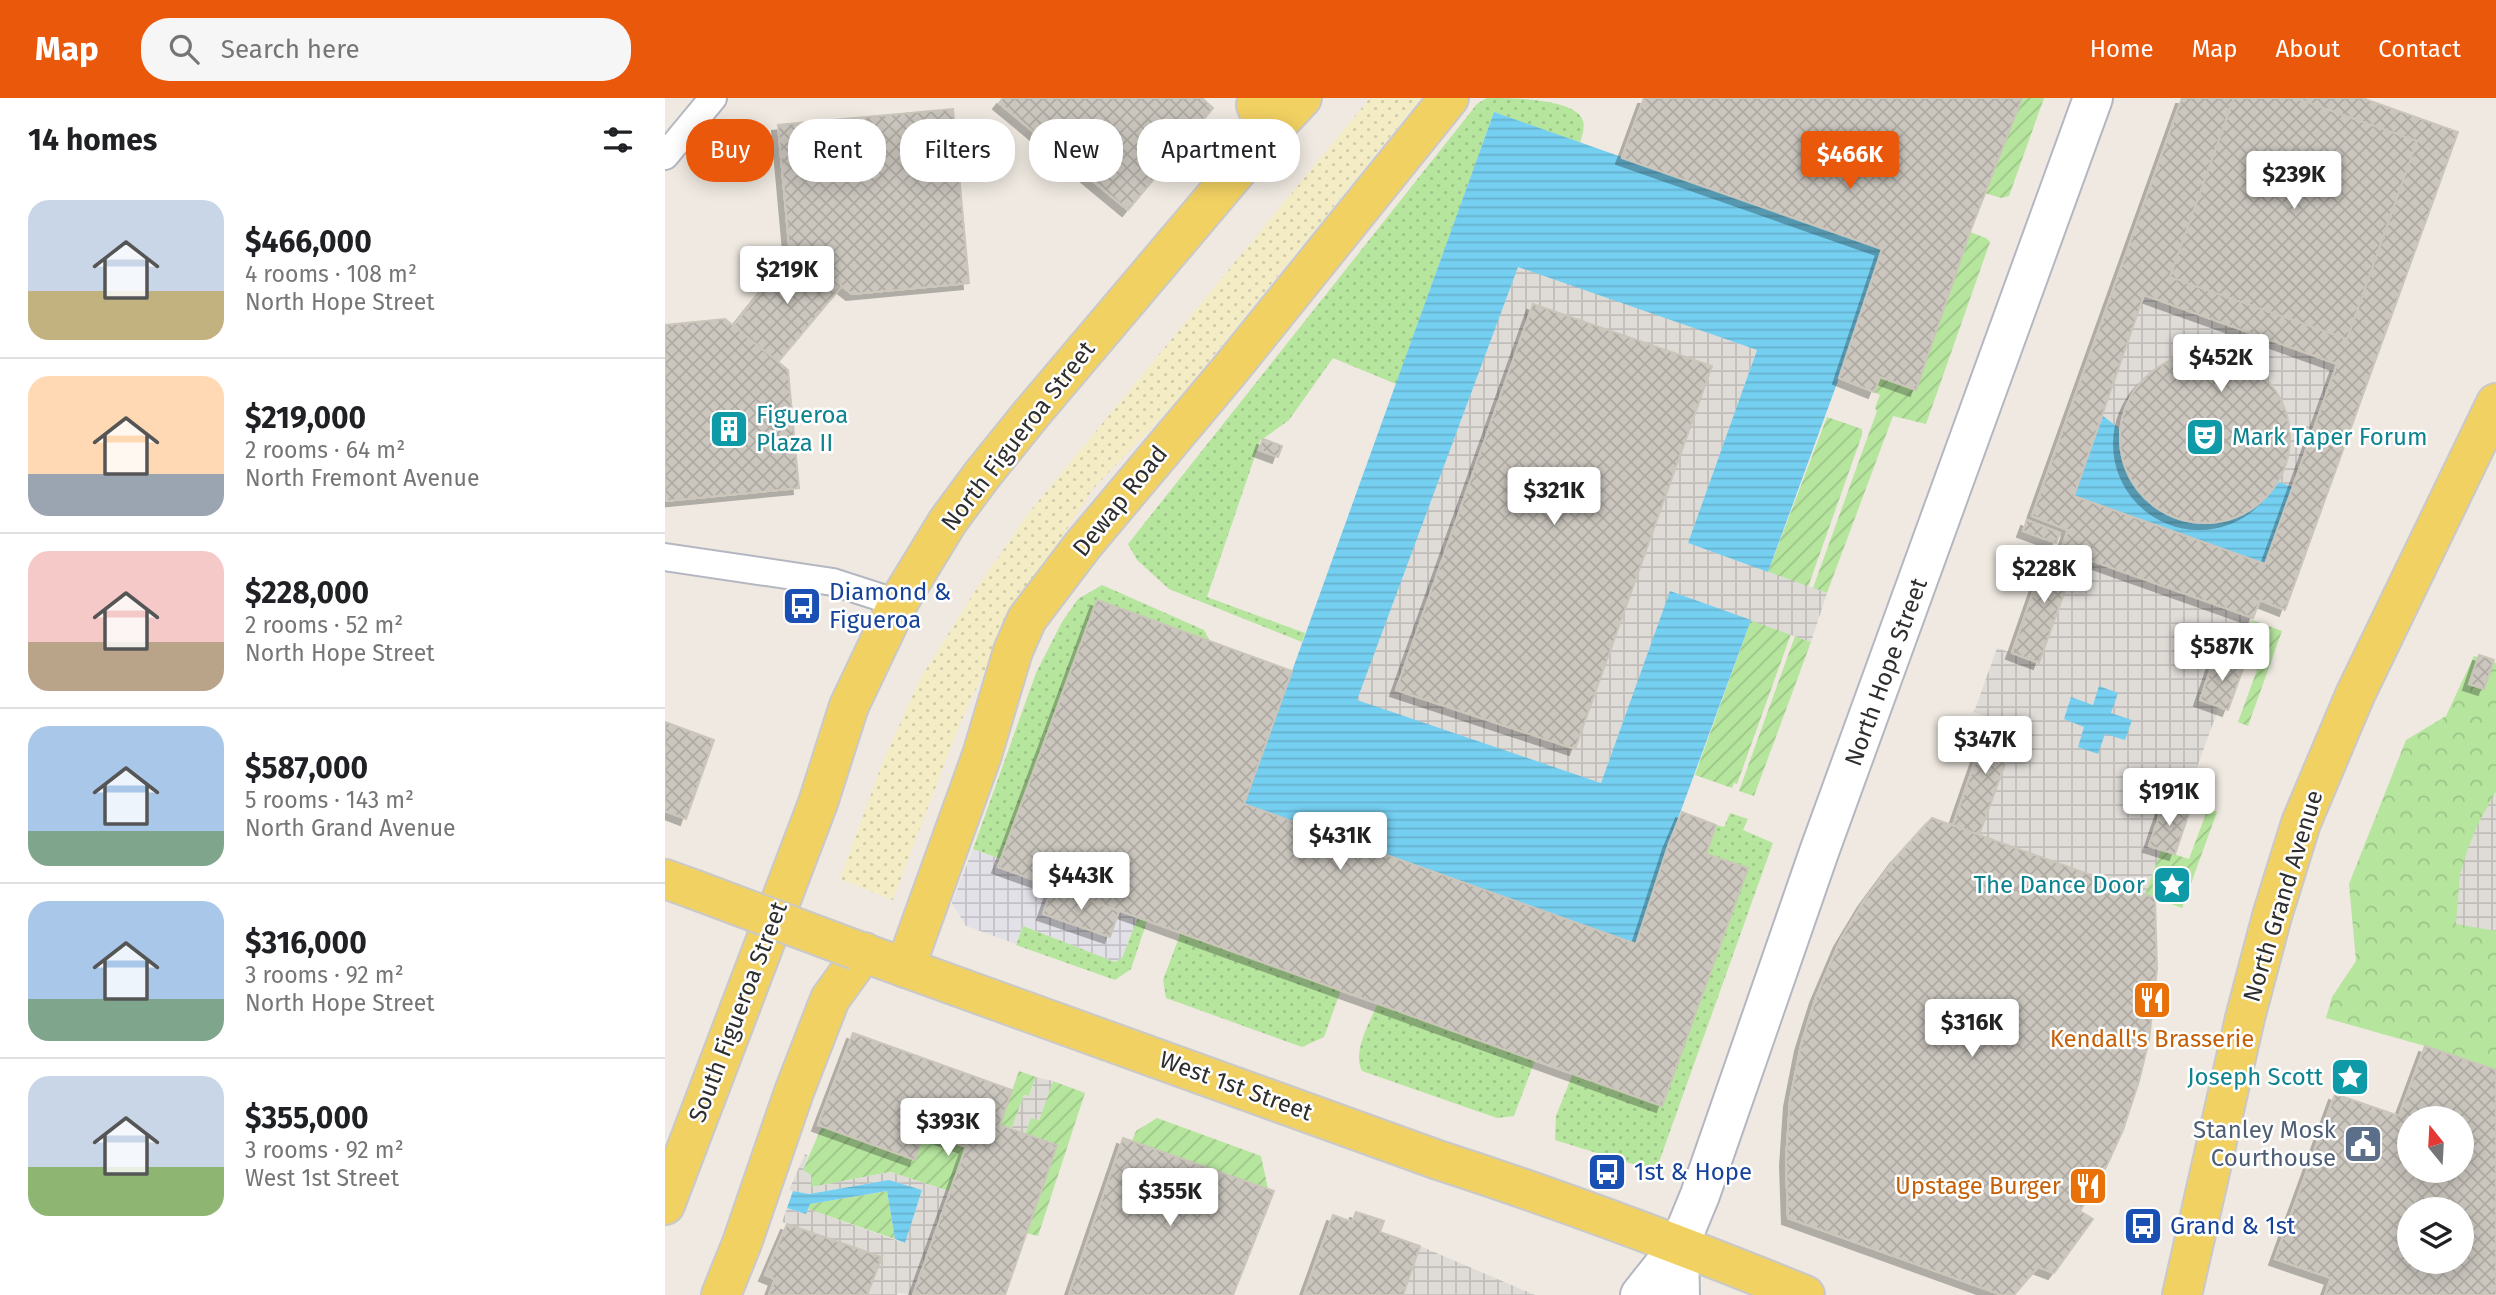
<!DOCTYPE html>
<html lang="en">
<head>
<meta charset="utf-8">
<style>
	:root { --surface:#fff; --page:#f6f6f6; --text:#202124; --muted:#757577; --line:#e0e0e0; --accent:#ea580c }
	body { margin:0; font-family:"Fira Sans",sans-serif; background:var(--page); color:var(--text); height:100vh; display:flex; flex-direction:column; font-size:26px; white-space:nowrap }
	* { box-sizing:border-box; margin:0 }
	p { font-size:23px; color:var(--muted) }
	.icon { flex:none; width:38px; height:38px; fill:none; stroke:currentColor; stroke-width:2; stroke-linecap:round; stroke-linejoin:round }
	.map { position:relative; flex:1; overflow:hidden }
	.panel { display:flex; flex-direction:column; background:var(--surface); width:665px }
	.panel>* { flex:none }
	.hud { position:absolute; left:21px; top:21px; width:665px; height:63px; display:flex; gap:14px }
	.needle { width:46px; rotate:342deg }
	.fabs { position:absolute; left:1732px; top:1008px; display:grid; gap:14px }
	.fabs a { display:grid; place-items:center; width:77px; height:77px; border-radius:50%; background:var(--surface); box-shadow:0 4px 18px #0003; font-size:35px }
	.price { position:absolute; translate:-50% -60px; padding:0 16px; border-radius:7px; background:#fff; color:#222; font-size:23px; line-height:46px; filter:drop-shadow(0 2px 4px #0008) }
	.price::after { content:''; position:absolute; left:50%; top:42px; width:21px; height:16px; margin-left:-10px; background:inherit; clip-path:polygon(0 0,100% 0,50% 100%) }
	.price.active { background:var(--accent); color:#fff }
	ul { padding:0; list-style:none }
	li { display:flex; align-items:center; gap:21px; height:175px; padding:0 28px }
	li+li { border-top:2px solid var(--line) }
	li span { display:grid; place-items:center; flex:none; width:196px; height:140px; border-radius:21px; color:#555 }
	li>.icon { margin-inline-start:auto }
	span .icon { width:84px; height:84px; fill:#fffc; stroke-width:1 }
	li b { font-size:30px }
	h2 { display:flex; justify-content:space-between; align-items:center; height:84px; padding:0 28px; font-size:30px }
	.chip { padding:0 24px; border-radius:28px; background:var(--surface); box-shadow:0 4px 18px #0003; font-size:24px; line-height:63px }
	.chip.active { background:var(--accent); color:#fff }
	header { display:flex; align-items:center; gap:42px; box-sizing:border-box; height:98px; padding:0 35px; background:var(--accent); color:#fff }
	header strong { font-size:33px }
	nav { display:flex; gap:38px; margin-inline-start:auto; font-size:24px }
	.search { width:490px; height:63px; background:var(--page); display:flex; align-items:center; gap:18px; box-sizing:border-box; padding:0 24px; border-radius:28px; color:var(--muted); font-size:26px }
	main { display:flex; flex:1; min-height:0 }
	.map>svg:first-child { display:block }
	.industrial { fill:url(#industrial-grid) }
	.grass { fill:url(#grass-dots) }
	.forest { fill:url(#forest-crowns) }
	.sand { fill:url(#sand-dots) }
	.garden { fill:url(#garden-furrows) }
	.plaza { fill:url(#plaza-grid); fill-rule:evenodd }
	.water { fill:url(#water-rules) }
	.building { fill:url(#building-cross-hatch); stroke:#cbc5ba; stroke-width:2; fill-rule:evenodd; filter:url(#shadow) }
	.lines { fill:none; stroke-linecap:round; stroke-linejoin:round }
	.minor-casing { stroke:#b4b7c1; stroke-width:30 }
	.secondary-casing { stroke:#b4b7c1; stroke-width:42 }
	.primary-casing { stroke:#c9c9c9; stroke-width:42 }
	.minor { stroke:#fff; stroke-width:26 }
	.secondary { stroke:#fff; stroke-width:38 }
	.primary { stroke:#f2d163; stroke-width:38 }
	.primary-bridge-casing { stroke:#c9c9c9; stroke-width:42; stroke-linecap:butt }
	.primary-bridge { stroke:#f2d163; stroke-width:38 }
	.labels { text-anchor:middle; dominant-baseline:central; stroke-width:5; stroke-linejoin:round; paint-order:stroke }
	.culture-label { font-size:24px; fill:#0d838f; stroke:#fff; text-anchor:start }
	.street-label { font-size:24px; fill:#2e2e2e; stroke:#fff }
	.transit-label { font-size:24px; fill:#164399; stroke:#fff; text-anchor:start }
	.food-label { font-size:24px; fill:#c56008; stroke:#fff }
	.service-label { font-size:24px; fill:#4e5e75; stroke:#fff; text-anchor:end }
</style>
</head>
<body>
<header>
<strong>Map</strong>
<div class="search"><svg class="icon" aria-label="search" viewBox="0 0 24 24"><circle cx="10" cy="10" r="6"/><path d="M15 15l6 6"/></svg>Search here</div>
<nav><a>Home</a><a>Map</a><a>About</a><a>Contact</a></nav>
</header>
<main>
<section class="panel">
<h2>14 homes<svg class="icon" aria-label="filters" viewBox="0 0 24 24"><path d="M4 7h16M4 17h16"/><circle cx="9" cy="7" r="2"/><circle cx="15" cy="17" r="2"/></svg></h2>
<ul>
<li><span style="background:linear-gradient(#c9d6e8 65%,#c2b280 0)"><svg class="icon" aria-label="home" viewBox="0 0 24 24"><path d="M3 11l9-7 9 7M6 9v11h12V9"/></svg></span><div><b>$466,000</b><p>4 rooms · 108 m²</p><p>North Hope Street</p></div></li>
<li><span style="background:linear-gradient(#ffd9b3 70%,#9aa5b1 0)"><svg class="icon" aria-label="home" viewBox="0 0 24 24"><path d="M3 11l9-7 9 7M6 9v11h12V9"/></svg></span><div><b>$219,000</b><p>2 rooms · 64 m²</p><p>North Fremont Avenue</p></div></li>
<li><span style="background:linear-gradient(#f6c9c9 65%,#b9a48a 0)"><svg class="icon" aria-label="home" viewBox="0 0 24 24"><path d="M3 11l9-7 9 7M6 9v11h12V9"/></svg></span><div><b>$228,000</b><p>2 rooms · 52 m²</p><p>North Hope Street</p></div></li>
<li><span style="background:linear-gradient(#a9c7e8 75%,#7fa58c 0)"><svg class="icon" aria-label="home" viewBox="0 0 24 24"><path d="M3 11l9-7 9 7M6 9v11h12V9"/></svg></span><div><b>$587,000</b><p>5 rooms · 143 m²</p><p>North Grand Avenue</p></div></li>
<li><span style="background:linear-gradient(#a9c7e8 70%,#7fa58c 0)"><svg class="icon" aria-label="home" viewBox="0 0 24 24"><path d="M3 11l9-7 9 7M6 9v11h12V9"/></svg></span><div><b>$316,000</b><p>3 rooms · 92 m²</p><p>North Hope Street</p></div></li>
<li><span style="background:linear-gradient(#c9d6e8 65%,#8fb573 0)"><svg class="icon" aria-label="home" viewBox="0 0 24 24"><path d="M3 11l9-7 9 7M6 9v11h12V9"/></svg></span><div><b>$355,000</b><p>3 rooms · 92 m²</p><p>West 1st Street</p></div></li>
</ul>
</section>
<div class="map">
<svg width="1831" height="1197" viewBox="0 0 1831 1197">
	<defs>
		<pattern id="industrial-grid" width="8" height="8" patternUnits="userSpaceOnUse" patternTransform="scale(1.75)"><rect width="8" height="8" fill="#e3e1e8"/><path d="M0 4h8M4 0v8" fill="none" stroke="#c3c1c7"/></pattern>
		<pattern id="grass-dots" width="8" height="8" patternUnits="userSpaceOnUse" patternTransform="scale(1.75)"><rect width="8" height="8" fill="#b6e59e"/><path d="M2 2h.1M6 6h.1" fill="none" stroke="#9dc588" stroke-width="1.8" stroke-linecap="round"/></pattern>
		<pattern id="forest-crowns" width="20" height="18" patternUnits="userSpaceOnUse" patternTransform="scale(1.75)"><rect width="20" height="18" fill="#b6e59e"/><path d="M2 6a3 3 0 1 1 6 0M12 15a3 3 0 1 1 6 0" fill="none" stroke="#9dc588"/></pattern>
		<pattern id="sand-dots" width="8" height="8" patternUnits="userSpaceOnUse" patternTransform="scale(1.75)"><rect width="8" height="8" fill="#f3ecc5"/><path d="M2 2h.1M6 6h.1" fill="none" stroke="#d1cbaa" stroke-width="1.8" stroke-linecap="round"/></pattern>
		<pattern id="garden-furrows" width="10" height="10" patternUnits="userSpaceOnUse" patternTransform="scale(1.75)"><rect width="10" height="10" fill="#b6e59e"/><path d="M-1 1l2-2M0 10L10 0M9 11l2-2" fill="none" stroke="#9dc588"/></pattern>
		<pattern id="plaza-grid" width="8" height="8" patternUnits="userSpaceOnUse" patternTransform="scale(1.75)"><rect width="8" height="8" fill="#dfdcd8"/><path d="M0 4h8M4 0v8" fill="none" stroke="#c0bdba"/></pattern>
		<pattern id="water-rules" width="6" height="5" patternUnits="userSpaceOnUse" patternTransform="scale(1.75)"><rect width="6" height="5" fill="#75cff0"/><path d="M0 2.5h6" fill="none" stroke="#66b2ce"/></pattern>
		<pattern id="building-cross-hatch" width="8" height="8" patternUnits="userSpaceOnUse" patternTransform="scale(1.75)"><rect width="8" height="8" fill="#cbc7bf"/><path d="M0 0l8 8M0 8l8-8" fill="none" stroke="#afaba4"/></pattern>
		<filter id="shadow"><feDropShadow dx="-6" dy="6" stdDeviation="0" flood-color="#0004"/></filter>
	</defs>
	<rect width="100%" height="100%" fill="#efe9e1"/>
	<polygon class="industrial" points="308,751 336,761 473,819 457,860 450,864 358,828 351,846 301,828 287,805"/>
	<g class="grass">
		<path d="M 822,0 C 846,0 911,0 918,23 C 920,30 917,38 915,45 L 829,14 L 731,286 L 668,260 L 624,322 L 595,343 L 542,499 L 640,535 L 637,544 L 504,491 L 472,462 L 463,446 L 812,6 Z"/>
		<polygon points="437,487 539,532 545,543 432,502 336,761 308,751 371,575 397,524 413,501"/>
		<polygon points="1065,715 1083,721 1078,732 1108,745 994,1064 987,1069 974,1068 890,1042 891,1018 908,975 997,1007 1083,771 1041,756 1051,727 1059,729"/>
		<polygon points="473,819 482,823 466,871 450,882 351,847 358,828 450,864 457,860"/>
		<polygon points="516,834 676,892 659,939 637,949 501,900 498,882"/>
		<path d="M 713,905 L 870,962 L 849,1018 L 832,1020 L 697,973 C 687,953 705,924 713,905 Z"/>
	</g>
	<polygon class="forest" points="1809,558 1831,565 1831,972 1760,948 1661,920 1667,899 1691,863 1684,786 1741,642 1781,618"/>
	<polygon class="sand" points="705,0 756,0 511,304 428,391 346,517 293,630 228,802 175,781 217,666 255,581 310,493 362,417"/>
	<g class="garden">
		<polygon points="1357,0 1379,0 1344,98 1337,100 1319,95"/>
		<polygon points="1305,134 1321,140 1325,144 1261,326 1228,318 1162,495 1148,490 1212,313 1210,310 1215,297 1209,294 1215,279 1251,292"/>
		<polygon points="1162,319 1197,331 1197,337 1143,489 1103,474"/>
		<polygon points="1086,522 1126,536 1072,686 1069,685 1067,690 1030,677"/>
		<polygon points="1587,522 1617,533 1583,628 1573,624 1592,572 1571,566"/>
		<polygon points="1130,538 1146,544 1089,698 1074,693"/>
		<polygon points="1543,710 1552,714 1517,810 1480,796 1496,752 1524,761"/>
		<polygon points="354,973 371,979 364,998 359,997 347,1030 335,1027"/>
		<polygon points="388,983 420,995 373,1138 361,1135 391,1047 360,1036 366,1019 374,1022"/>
		<polygon points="492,1020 596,1058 603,1091 599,1102 410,1197 404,1197 458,1040 467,1043 471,1033"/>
		<polygon points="157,1028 259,1034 301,1049 284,1093 225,1074 147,1089 138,1072"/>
		<polygon points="222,1093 230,1141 143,1111 145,1106"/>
	</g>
	<g class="plaza">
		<path d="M 1517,0 L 1697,0 L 1793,34 L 1620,512 L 1595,502 L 1571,566 L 1535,602 L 1554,609 L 1517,710 L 1499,704 L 1484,748 L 1496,752 L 1480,796 L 1314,737 L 1353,632 L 1309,614 L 1332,550 L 1374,564 L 1411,459 L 1396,452 L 1403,432 L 1367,418 ZM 1543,255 L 1568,259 L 1590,271 L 1609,288 L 1621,310 L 1626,335 L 1623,360 L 1614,384 L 1627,389 L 1600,466 L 1409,399 L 1438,319 L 1454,330 L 1461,305 L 1475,284 L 1494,268 L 1518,257 Z"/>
		<path d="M 853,168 L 1092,252 L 1023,445 L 1162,495 L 1146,544 L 1005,494 L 936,685 L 691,603 ZM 868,206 L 1047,268 L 910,651 L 731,592 Z"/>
		<polygon points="1831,693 1831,833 1791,826 1795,777 1803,750 1813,726"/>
		<polygon points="371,979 388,983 374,1022 366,1020 360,1036 347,1030 359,997 364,998"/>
		<polygon points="140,1056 143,1058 138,1072 146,1077 147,1089 225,1074 284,1093 248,1197 233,1195 232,1197 202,1197 217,1159 117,1124 122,1110 141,1116 143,1111 239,1145 257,1092 224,1082 144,1096 124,1092"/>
		<polygon points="755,1148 870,1197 738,1197"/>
	</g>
	<g class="water">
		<polygon points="829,14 1217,151 1174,280 1103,474 1023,445 1092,252 853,169 692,602 936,685 1005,493 1086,522 1004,745 971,846 579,706"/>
		<path d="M 1438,318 L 1454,330 C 1452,425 1559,460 1614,384 L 1628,389 L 1600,466 L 1409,398 Z"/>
		<polygon points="1434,588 1453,595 1446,615 1467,622 1460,642 1440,636 1433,656 1413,649 1419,629 1399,621 1406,599 1428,607"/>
		<polygon points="224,1082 257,1092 240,1145 230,1141 222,1093 145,1106 141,1116 122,1110 128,1093 144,1096"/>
	</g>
	<g class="building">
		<polygon points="338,0 537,0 548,10 463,112 334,5"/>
		<polygon points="979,0 1357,0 1305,134 1251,292 1215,279 1209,294 1174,280 1217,151 957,60"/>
		<path d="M 1517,0 L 1569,0 L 1505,179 L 1682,241 L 1752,43 L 1630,0 L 1697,0 L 1793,34 L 1620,512 L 1595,502 L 1588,520 L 1396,452 L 1403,432 L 1367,418 ZM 1479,197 L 1672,266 L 1600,466 L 1409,398 Z"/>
		<polygon points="1569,0 1630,0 1752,43 1682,241 1505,179"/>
		<polygon points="288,11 304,185 187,196 124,147 113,27"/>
		<polygon points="130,151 177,188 113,264 68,228"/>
		<polygon points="868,206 1047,268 910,651 731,592"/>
		<polygon points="60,221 123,272 134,390 0,403 0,227"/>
		<circle cx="1540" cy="340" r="85"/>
		<polygon points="598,341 617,348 613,359 594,352"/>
		<polygon points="1362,422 1395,435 1391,445 1358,433"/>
		<polygon points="1384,449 1412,459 1374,565 1347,555"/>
		<polygon points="432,502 627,573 579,706 971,846 1004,745 1017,714 1051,727 1041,756 1083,770 997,1008 333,769"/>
		<polygon points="1814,557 1829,562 1819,591 1804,586"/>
		<polygon points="1550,558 1579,568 1563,612 1535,602"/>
		<polygon points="1325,621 1353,631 1314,737 1288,727"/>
		<polygon points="0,624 49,642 21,721 0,713"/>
		<polygon points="1499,704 1525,712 1510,756 1484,748"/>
		<polygon points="1267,720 1490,800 1492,871 1484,942 1474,983 1458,1032 1441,1069 1415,1113 1428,1121 1389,1175 1373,1169 1349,1197 1337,1197 1123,1120 1121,1062 1125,1003 1136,947 1151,899 1175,843 1199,803 1231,760"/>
		<polygon points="387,789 454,813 445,839 378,816"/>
		<polygon points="188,935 347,992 335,1027 392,1047 340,1197 248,1197 301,1049 259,1034 250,1062 153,1027"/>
		<path d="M 1760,948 L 1831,972 L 1831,1197 L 1660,1197 L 1666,1180 L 1610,1161 L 1670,996 L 1734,1018 ZM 1745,1020 L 1797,1020 L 1797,1073 L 1745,1073 ZM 1745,1111 L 1797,1111 L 1797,1164 L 1745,1164 Z"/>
		<polygon points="458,1040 609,1093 568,1197 404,1197"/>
		<polygon points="691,1114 719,1123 715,1134 755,1148 738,1197 639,1197 668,1117 687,1124"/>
		<polygon points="122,1126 217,1159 202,1197 104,1197 110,1181 100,1177"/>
	</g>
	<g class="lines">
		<g class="minor-casing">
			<g id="minor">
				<polyline points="0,58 48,0"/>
				<polyline points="0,459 168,484 233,505"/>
			</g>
		</g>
		<g class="secondary-casing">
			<g id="secondary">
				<polyline points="1014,1148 1015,1197"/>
				<polyline points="975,1197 1014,1148 1035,1097 1154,754 1428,0"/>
			</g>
		</g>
		<g class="primary-casing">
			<g id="primary">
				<polyline points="594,0 591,7 603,36"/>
				<polyline points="0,781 28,791"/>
				<path d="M 191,852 L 773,1062 C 897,1102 1019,1148 1140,1197"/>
				<polyline points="240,870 317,657 348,553 362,521 418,447 564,273 784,0"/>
				<polyline points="0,1107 153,705 184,608 233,505 283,423 317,377 367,315 603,36 637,0"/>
				<polyline points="56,1197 77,1145 129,994 165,901 199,854"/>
				<polyline points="1517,1197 1580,920 1607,818 1636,725 1690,597 1831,305"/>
			</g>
		</g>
		<use href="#minor" class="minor"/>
		<use href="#secondary" class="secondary"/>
		<use href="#primary" class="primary"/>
		<g class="primary-bridge-casing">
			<polyline id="primary-bridge" points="28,791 191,852"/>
		</g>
		<use href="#primary-bridge" class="primary-bridge"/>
	</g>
	<defs>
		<g id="building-square" transform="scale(2.0125)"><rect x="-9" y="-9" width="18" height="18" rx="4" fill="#0f9aa8" stroke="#fff"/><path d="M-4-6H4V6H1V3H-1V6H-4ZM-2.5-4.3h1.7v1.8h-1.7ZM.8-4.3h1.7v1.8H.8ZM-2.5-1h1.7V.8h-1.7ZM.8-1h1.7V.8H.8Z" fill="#fff"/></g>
		<g id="theatre-square" transform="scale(2.0125)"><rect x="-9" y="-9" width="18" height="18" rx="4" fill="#0f9aa8" stroke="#fff"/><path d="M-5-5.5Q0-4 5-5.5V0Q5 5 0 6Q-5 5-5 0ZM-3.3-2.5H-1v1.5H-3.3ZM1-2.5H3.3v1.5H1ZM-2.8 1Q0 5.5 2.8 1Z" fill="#fff"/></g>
		<g id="bus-square" transform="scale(2.0125)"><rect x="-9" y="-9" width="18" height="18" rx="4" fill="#1a4fb4" stroke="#fff"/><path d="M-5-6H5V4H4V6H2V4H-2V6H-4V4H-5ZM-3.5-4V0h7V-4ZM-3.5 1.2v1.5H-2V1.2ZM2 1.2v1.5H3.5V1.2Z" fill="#fff"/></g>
		<g id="sight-square" transform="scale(2.0125)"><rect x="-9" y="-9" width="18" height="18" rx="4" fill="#0f9aa8" stroke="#fff"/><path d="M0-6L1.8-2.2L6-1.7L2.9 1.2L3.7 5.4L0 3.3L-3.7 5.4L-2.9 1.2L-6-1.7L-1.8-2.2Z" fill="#fff"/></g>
		<g id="restaurant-square" transform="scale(2.0125)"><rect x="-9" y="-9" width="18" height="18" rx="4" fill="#e8710a" stroke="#fff"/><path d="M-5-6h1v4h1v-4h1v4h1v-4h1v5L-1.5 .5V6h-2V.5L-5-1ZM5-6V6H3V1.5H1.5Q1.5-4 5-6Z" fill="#fff"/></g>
		<g id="civic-square" transform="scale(2.0125)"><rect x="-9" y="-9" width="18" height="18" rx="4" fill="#5c6f8a" stroke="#fff"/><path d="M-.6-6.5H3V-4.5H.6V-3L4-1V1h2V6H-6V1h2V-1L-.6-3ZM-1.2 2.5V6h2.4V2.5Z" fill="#fff"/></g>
	</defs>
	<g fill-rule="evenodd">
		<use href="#building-square" x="64" y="331"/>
		<use href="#theatre-square" x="1540" y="339"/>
		<use href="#bus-square" x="137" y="508"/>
		<use href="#sight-square" x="1507" y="787"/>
		<use href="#restaurant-square" x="1487" y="902"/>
		<use href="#sight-square" x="1685" y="979"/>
		<use href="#civic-square" x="1698" y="1046"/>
		<use href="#bus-square" x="942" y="1074"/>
		<use href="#restaurant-square" x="1423" y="1088"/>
		<use href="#bus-square" x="1478" y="1128"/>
	</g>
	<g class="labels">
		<g class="culture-label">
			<text x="91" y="317">Figueroa<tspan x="91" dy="28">Plaza II</tspan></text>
			<text x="1567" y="339">Mark Taper Forum</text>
			<text x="1480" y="787" text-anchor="end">The Dance Door</text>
			<text x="1658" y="979" text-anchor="end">Joseph Scott</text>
		</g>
		<g class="street-label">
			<text transform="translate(353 338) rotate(-52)">North Figueroa Street</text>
			<text transform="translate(455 403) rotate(-51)">Dewap Road</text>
			<text transform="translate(1221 574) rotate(-70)">North Hope Street</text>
			<text transform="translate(1618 798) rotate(-73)">North Grand Avenue</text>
			<text transform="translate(73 914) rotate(-69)">South Figueroa Street</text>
			<text transform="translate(571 988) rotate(20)">West 1st Street</text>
		</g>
		<g class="transit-label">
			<text x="164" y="494">Diamond &amp;<tspan x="164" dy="28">Figueroa</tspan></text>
			<text x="969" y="1074">1st &amp; Hope</text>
			<text x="1505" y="1128">Grand &amp; 1st</text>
		</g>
		<g class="food-label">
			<text x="1487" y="941">Kendall's Brasserie</text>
			<text x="1396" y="1088" text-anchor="end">Upstage Burger</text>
		</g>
		<g class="service-label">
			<text x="1671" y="1032">Stanley Mosk<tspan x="1671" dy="28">Courthouse</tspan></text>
		</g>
	</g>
</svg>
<div class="fabs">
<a><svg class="needle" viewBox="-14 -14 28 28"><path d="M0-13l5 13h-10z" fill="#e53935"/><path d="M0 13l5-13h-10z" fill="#757577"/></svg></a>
<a><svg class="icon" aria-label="layers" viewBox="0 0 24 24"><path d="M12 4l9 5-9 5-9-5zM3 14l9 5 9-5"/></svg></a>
</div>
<b class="price active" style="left:1185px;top:93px">$466K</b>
<b class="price" style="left:1629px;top:113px">$239K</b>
<b class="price" style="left:122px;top:208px">$219K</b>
<b class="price" style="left:1556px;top:296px">$452K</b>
<b class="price" style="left:889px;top:429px">$321K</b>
<b class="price" style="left:1379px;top:507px">$228K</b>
<b class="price" style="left:1557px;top:585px">$587K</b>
<b class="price" style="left:1320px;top:678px">$347K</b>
<b class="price" style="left:1504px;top:730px">$191K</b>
<b class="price" style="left:675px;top:774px">$431K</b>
<b class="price" style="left:416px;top:814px">$443K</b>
<b class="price" style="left:1307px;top:961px">$316K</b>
<b class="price" style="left:283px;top:1060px">$393K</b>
<b class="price" style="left:505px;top:1130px">$355K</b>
<div class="hud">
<a class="chip active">Buy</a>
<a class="chip">Rent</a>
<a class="chip">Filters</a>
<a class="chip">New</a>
<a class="chip">Apartment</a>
</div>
</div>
</main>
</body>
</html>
